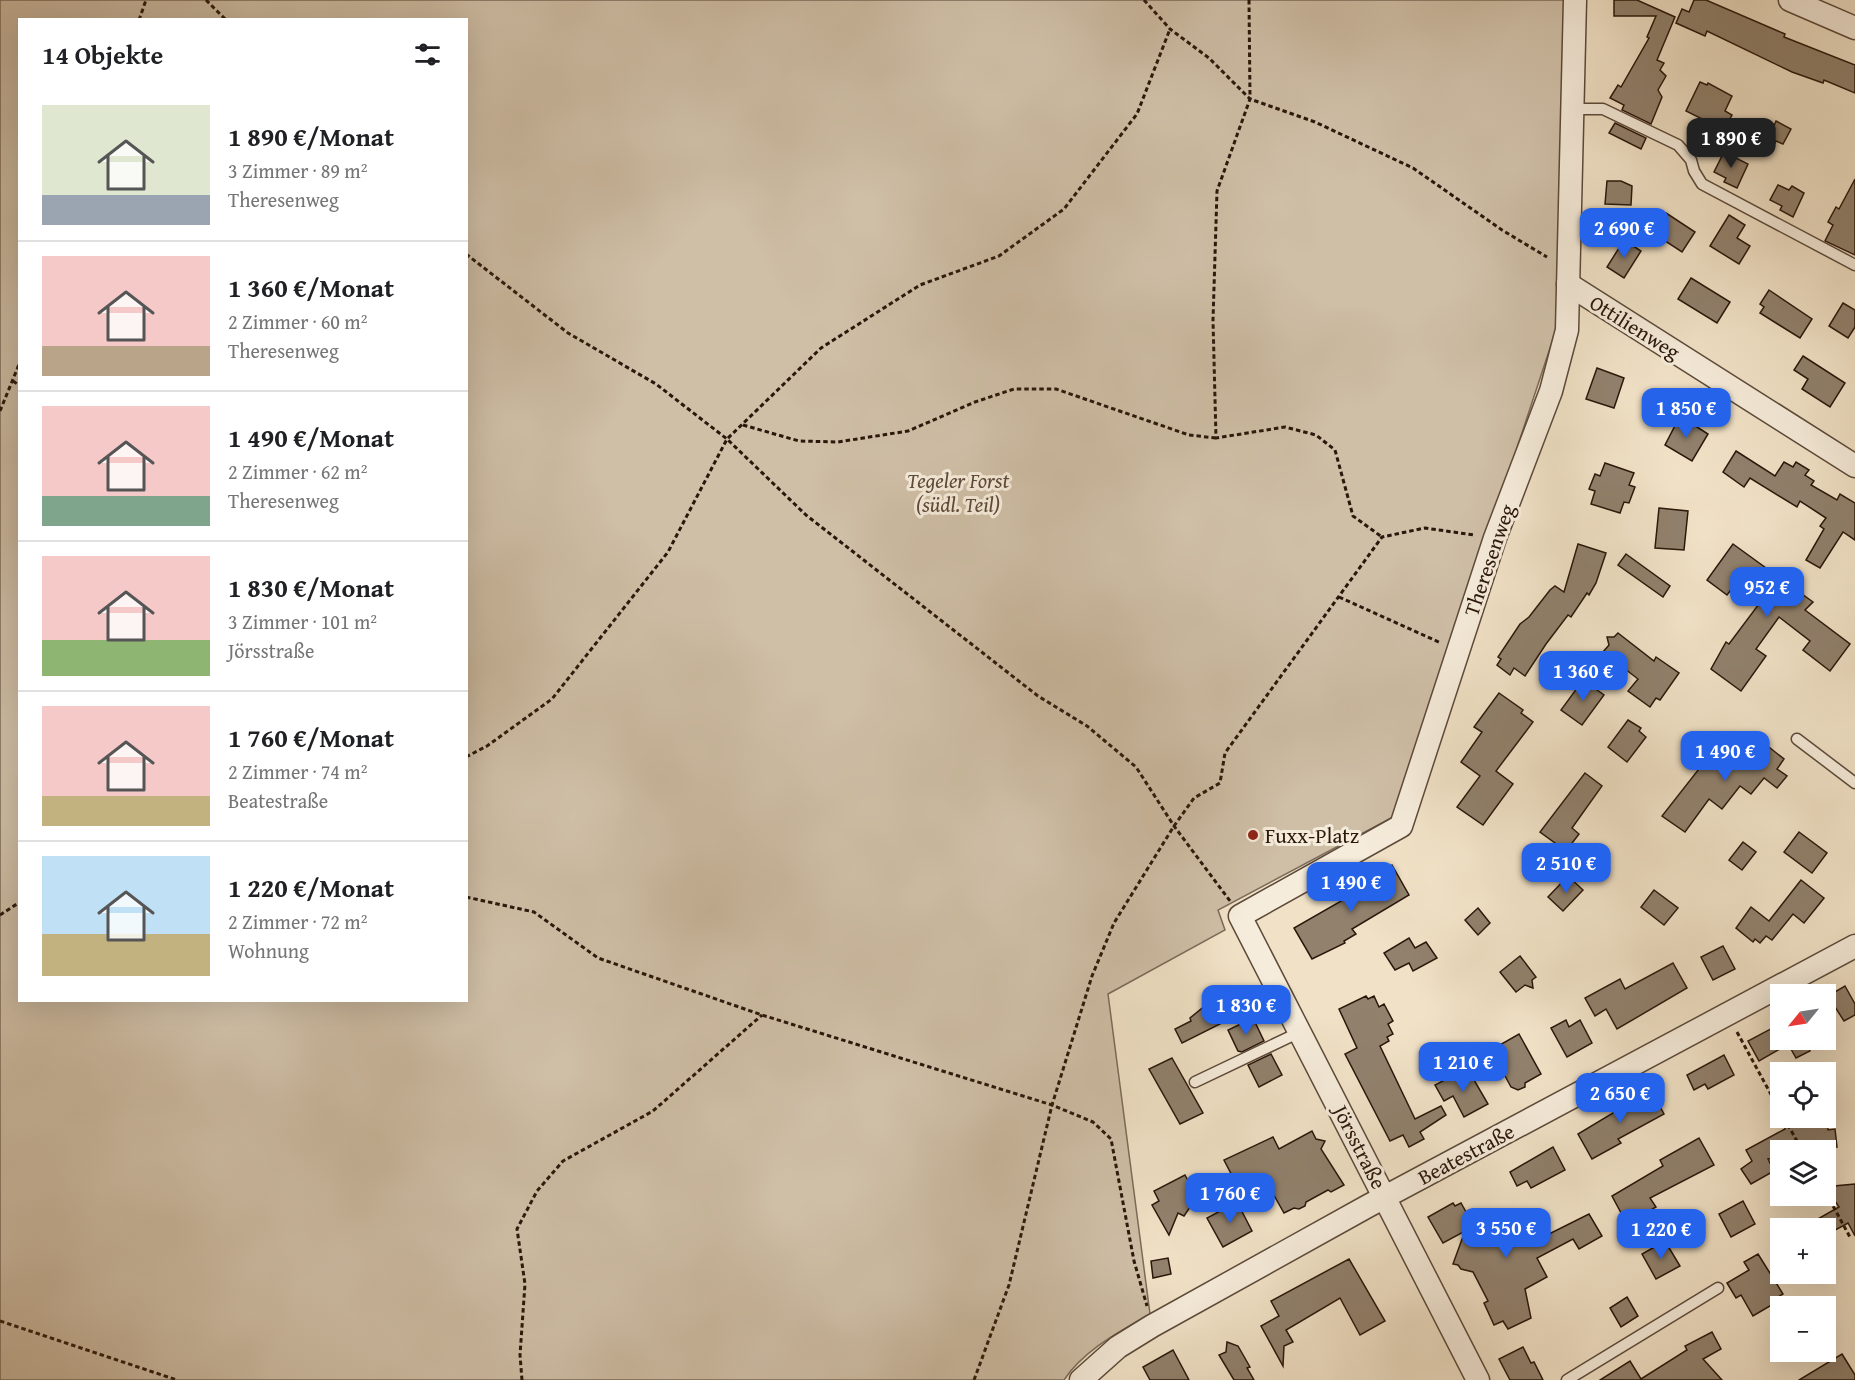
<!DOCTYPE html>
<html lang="de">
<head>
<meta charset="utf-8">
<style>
	:root { --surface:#fff; --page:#f2f2f2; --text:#202124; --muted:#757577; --line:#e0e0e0; --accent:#2563eb }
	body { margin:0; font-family:"Gentium Book Plus",serif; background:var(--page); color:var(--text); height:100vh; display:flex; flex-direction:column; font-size:22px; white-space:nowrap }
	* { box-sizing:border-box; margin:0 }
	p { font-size:20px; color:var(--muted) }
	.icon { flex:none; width:33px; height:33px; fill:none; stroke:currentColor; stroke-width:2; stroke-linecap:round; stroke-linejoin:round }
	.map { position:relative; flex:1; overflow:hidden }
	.side { position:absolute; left:18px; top:18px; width:450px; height:984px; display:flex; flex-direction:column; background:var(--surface); border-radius:0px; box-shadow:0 6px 24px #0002 }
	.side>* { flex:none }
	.needle { width:39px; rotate:240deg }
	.buttons { position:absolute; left:1770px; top:984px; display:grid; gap:12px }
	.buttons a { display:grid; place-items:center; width:66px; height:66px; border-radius:0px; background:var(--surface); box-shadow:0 6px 24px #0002; font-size:30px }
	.price { position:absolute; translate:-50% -51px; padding:0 14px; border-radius:12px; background:var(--accent); color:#fff; font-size:20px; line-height:39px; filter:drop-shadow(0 2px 3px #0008) }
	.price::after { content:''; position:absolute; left:50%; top:36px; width:18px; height:14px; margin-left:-9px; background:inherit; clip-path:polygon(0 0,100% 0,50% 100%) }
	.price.on { background:#222; color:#fff }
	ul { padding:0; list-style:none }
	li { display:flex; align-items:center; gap:18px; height:150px; padding:0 24px }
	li+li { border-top:2px solid var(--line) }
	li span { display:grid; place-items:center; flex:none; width:168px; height:120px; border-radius:0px; color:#555 }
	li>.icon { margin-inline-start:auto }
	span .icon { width:72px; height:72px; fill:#fffc; stroke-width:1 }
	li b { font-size:26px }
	h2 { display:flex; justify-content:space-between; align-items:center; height:72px; padding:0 24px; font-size:26px }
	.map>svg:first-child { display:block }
	.green { fill:#cfbfa7; stroke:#7c6b59; stroke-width:1.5; fill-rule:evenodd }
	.building { fill:#91816d; stroke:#2a170b; stroke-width:1.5 }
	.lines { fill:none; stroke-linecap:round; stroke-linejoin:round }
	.service-casing { stroke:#5c4a3a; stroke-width:13 }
	.minor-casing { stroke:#5c4a3a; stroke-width:25 }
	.path { stroke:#2a170b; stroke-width:3; stroke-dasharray:4.5 3; stroke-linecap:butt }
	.service { stroke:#f6ecdb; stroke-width:10 }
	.minor { stroke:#f6ecdb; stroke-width:22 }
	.poi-dot { fill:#8f2418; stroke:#f6ecdb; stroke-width:2 }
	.labels { text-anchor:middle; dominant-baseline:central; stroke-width:6; stroke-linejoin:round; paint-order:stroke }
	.street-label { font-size:21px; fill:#2a170b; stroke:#f6ecdb }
	.park-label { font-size:21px; font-style:italic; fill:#5c493a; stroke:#f6ecdb }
	.poi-label { font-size:21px; fill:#2a170b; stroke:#f6ecdb; text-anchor:start }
</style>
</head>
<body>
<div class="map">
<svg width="1855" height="1380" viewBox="0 0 1855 1380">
	<rect width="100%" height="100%" fill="#f1e2c7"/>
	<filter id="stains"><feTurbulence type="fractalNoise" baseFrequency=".00333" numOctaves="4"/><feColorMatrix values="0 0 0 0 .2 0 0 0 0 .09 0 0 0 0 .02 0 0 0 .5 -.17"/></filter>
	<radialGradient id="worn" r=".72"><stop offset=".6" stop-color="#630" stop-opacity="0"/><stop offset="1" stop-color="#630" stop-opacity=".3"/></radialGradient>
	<path class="green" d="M 0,0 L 1564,0 L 1556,330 L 1395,816 L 1218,910 L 1225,930 L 1108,994 L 1150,1314 C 1119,1332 1084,1350 1064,1380 L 0,1380 ZM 20,20 L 466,20 L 466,1000 L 20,1000 Z"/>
	<g class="building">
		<polygon points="1614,0 1637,0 1675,17 1657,60 1664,63 1660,70 1666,76 1658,90 1662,97 1651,124 1622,110 1624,105 1610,98 1618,85 1621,87 1649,38 1647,37 1656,16 1614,16"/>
		<polygon points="1694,0 1706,0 1785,34 1784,37 1855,65 1855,93 1824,80 1823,83 1792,72 1707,31 1705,36 1676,23 1682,9 1689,12"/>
		<polygon points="1700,82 1707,85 1708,83 1732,96 1725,111 1732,115 1724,130 1686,111"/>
		<polygon points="1776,121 1791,129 1783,144 1776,141 1770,152 1754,145 1766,122 1774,126"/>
		<polygon points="1615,123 1646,138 1641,149 1609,133"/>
		<polygon points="1724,152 1748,164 1737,188 1724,182 1726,178 1714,172"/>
		<polygon points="1855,179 1855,255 1825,241 1833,225 1828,222 1836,207 1839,209"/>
		<polygon points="1607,181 1621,181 1632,186 1631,205 1605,204"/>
		<polygon points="1778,185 1789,190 1792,186 1804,193 1793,217 1780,210 1782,206 1770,200"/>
		<polygon points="1666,213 1695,232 1682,252 1653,233"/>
		<polygon points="1729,215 1745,225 1737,238 1750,246 1739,264 1710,246"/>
		<polygon points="1624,240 1641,251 1624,278 1607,267"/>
		<polygon points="1691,278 1730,302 1717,323 1678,299"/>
		<polygon points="1769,290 1812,319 1800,338 1760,313 1764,307 1760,304"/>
		<polygon points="1843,303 1855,310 1855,327 1848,338 1829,326"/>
		<polygon points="1803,356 1845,383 1830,407 1802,389 1808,379 1794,370"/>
		<polygon points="1597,368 1624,378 1614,408 1586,399"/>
		<polygon points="1680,416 1708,434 1692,461 1665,445"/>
		<polygon points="1736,451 1775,476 1784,462 1793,467 1796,462 1809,470 1805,475 1814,481 1811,485 1837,500 1840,494 1855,503 1855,540 1843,532 1820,568 1806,560 1824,529 1820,526 1826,518 1800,501 1797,507 1750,478 1744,487 1723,472"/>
		<polygon points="1605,463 1634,473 1629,485 1635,487 1629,503 1624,502 1620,513 1591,504 1595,491 1589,489 1595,474 1600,476"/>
		<polygon points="1659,508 1688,511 1684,550 1655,548"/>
		<polygon points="1578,544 1606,553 1596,583 1589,595 1587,593 1571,617 1568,615 1546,644 1525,676 1514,668 1510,675 1497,665 1501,659 1498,657 1520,624 1529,617 1550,590 1555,586 1564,592"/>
		<polygon points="1733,544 1813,602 1805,610 1850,644 1830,671 1803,650 1810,641 1779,617 1756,649 1766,656 1741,691 1711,669 1726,642 1729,644 1759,604 1734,586 1727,595 1707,580"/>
		<polygon points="1626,554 1670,586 1663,597 1618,565"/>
		<polygon points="1618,633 1654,661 1656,657 1679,673 1660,700 1656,698 1650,707 1628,691 1638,679 1603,652 1609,645 1607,637 1614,637"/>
		<polygon points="1583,680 1604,695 1582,725 1561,710"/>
		<polygon points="1499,693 1523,710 1521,713 1533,722 1496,771 1513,784 1483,825 1457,807 1480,776 1461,762 1482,732 1474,727"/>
		<polygon points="1628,720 1641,728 1639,731 1646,737 1627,762 1608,747"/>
		<polygon points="1760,740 1784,759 1777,769 1787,776 1777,788 1764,778 1751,794 1740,786 1722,809 1709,799 1685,832 1662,816 1706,760 1721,771 1742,743 1752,750"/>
		<polygon points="1585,773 1602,786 1572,828 1579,834 1566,851 1540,832"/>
		<polygon points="1799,832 1827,853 1812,873 1784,852"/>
		<polygon points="1743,842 1756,852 1742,870 1729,860"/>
		<polygon points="1392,865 1409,895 1352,929 1356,934 1344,941 1345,943 1312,959 1294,928 1357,892 1355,887"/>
		<polygon points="1568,876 1583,890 1563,911 1548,897"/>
		<polygon points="1801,880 1824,898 1804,923 1793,914 1772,940 1766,936 1760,943 1755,939 1753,942 1736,928 1751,907 1769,921"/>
		<polygon points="1654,890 1678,908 1664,925 1641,907"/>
		<polygon points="1478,908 1490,923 1478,935 1465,920"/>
		<polygon points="1409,938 1415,948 1426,942 1437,958 1413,971 1409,963 1395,970 1384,953"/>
		<polygon points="1723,946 1735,969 1713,980 1701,957"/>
		<polygon points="1520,956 1536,977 1532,980 1533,988 1525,985 1516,992 1500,972"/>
		<polygon points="1673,963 1687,988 1617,1029 1606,1009 1595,1016 1585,998 1620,979 1625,989"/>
		<polygon points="1845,986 1855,1004 1855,1015 1844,1021 1828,996"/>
		<polygon points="1366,996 1368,999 1374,996 1379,1007 1384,1004 1393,1021 1388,1024 1393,1034 1387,1037 1389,1041 1380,1046 1415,1119 1441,1106 1446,1115 1420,1132 1424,1139 1409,1147 1403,1135 1390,1141 1345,1054 1357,1048 1339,1009"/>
		<polygon points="1229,1002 1236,1016 1182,1043 1175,1029 1191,1021 1190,1018 1206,1005 1214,1010"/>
		<polygon points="1253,1018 1264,1041 1242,1052 1238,1051 1228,1030"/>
		<polygon points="1566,1020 1569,1027 1580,1020 1592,1043 1567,1057 1551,1028"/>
		<polygon points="1780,1024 1780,1049 1759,1061 1748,1041"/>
		<polygon points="1519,1034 1541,1074 1525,1083 1525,1087 1518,1090 1511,1087 1491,1050"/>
		<polygon points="1786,1040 1804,1040 1810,1051 1796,1058"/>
		<polygon points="1271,1054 1282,1075 1259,1087 1248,1065"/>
		<polygon points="1724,1055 1734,1075 1708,1089 1705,1084 1694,1090 1687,1075"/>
		<polygon points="1172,1058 1203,1113 1180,1124 1149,1069"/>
		<polygon points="1458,1073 1466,1075 1470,1073 1488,1104 1464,1117 1453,1096 1444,1101 1435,1085"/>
		<polygon points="1651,1090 1664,1114 1618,1139 1621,1143 1592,1159 1578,1134"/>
		<polygon points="1783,1118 1827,1118 1828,1130 1835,1129 1837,1147 1780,1150 1780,1158 1768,1159 1774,1171 1751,1184 1741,1169 1752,1161 1746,1150 1785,1129"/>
		<polygon points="1312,1131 1316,1139 1325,1141 1321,1149 1344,1185 1331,1192 1328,1190 1306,1202 1305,1206 1299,1209 1294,1208 1284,1213 1263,1176 1238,1187 1224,1160 1273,1137 1279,1149"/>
		<polygon points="1699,1138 1714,1165 1650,1198 1656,1207 1627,1224 1612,1196 1663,1166 1660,1160"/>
		<polygon points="1553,1147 1565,1170 1531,1188 1527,1181 1517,1186 1510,1172"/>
		<polygon points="1185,1175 1197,1197 1184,1216 1178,1213 1169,1235 1152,1205 1159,1201 1154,1191"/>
		<polygon points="1855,1184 1855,1236 1848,1223 1826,1235 1826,1228 1802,1228 1839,1207 1835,1201 1834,1186"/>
		<polygon points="1743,1201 1755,1224 1731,1237 1719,1214"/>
		<polygon points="1237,1202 1252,1231 1223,1247 1207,1218"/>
		<polygon points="1453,1203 1455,1206 1461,1203 1480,1237 1509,1220 1525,1246 1589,1214 1602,1236 1579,1249 1573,1239 1537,1258 1547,1277 1525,1289 1531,1318 1508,1329 1503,1321 1494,1325 1484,1303 1488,1301 1473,1272 1461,1269 1458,1265 1453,1264 1465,1231 1443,1243 1428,1217"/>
		<polygon points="1665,1241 1680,1266 1656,1279 1642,1254"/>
		<polygon points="1758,1254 1783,1294 1773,1300 1775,1303 1753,1316 1741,1295 1736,1298 1727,1283 1749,1270 1744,1262"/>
		<polygon points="1168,1258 1171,1274 1153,1278 1151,1261"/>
		<polygon points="1349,1259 1385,1321 1360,1335 1340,1298 1286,1330 1293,1342 1284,1346 1283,1366 1261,1326 1279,1316 1271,1301"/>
		<polygon points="1627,1297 1638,1316 1621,1327 1610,1308"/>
		<polygon points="1712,1332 1721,1349 1703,1359 1722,1380 1600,1380 1630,1361 1641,1379 1687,1350 1685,1346"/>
		<polygon points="1227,1342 1238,1346 1250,1367 1247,1368 1254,1380 1234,1380 1219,1355 1226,1352"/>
		<polygon points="1523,1347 1531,1363 1534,1362 1543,1380 1510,1380 1499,1359"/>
		<polygon points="1173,1350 1189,1380 1150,1380 1143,1367"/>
		<polygon points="1842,1354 1855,1375 1855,1380 1799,1380"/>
	</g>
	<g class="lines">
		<g class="service-casing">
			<g id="service">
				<polyline points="1572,109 1603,109 1678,145 1691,160 1694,171 1702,184 1855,265"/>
				<polyline points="1797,739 1855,783"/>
				<polyline points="1195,1082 1300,1032"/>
				<polyline points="1567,1380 1718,1288"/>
			</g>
		</g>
		<g class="minor-casing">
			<g id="minor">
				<polyline points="1790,0 1855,28"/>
				<polyline points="1568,284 1855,466"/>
				<polyline points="1081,1380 1118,1347 1152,1326 1368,1206 1855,946"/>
				<polyline points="1478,1380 1240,916 1401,826 1495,538 1551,391 1567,330 1575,0"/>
			</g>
		</g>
		<g class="path">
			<polyline points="206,0 226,20"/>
			<polyline points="1144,0 1170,29 1209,58 1250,99 1315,122 1413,168 1502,230 1547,257"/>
			<polyline points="1249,0 1250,99 1217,191 1213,320 1216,438 1285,427 1316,435 1335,450 1353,516 1382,537"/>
			<polyline points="139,20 146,0"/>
			<polyline points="466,254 568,333 656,384 727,439 806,515 1038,696 1087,726 1136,767 1174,826 1230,901"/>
			<polyline points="13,381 20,386"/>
			<polyline points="0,411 20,362"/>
			<polyline points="743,425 799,441 838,442 908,431 975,402 1014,389 1056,389 1189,435 1216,438"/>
			<polyline points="1339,597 1441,643"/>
			<polyline points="466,757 487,746 552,699 668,552 727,439 821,348 920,285 999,256 1064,209 1137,114 1170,29"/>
			<polyline points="466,897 534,912 598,958 762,1015 1052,1105 1093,1122 1111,1139 1134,1261 1147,1306"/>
			<polyline points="0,915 20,902"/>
			<polyline points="1737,1032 1780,1111"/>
			<polyline points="1784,1118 1802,1150"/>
			<polyline points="1826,1193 1851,1239"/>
			<polyline points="0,1321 177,1380"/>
			<polyline points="522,1380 520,1355 525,1284 517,1229 537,1191 563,1161 653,1111 762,1015"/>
			<polyline points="974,1380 1009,1285 1052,1105 1092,976 1114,923 1174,826 1194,798 1220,783 1225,753 1382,537 1425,528 1474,535"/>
		</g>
		<use href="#service" class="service"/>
		<use href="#minor" class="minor"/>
	</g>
	<circle class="poi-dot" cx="1253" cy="835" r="6"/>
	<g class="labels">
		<g class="street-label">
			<text transform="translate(1635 327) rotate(32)">Ottilienweg</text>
			<text transform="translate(1489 560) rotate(-71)">Theresenweg</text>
			<text transform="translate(1360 1147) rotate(63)">Jörsstraße</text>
			<text transform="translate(1466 1154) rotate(-28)">Beatestraße</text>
		</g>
		<g class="park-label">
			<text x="958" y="480">Tegeler Forst<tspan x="958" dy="24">(südl. Teil)</tspan></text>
		</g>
		<g class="poi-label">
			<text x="1265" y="835">Fuxx-Platz</text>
		</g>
	</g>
	<rect width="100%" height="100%" filter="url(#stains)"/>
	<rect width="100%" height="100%" fill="url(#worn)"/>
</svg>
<div class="buttons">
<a><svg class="needle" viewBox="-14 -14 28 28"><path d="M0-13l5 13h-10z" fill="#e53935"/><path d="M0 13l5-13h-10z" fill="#757577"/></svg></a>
<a><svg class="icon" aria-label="locate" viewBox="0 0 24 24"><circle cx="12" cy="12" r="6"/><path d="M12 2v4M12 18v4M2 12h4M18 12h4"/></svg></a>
<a><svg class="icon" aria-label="layers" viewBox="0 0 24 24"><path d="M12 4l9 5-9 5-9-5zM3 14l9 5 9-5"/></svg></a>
<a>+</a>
<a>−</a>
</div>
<b class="price on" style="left:1731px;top:169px">1 890 €</b>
<b class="price" style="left:1624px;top:259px">2 690 €</b>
<b class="price" style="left:1686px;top:439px">1 850 €</b>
<b class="price" style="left:1767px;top:618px">952 €</b>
<b class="price" style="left:1583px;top:702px">1 360 €</b>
<b class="price" style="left:1725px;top:782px">1 490 €</b>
<b class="price" style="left:1566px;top:894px">2 510 €</b>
<b class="price" style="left:1351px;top:913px">1 490 €</b>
<b class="price" style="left:1246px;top:1036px">1 830 €</b>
<b class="price" style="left:1463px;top:1093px">1 210 €</b>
<b class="price" style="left:1620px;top:1124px">2 650 €</b>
<b class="price" style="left:1230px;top:1224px">1 760 €</b>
<b class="price" style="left:1506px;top:1259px">3 550 €</b>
<b class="price" style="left:1661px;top:1260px">1 220 €</b>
<section class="side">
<h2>14 Objekte<svg class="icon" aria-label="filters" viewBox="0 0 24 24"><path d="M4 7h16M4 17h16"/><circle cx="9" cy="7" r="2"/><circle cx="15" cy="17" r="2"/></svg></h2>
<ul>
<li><span style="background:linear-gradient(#dfe7d0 75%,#9aa5b1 0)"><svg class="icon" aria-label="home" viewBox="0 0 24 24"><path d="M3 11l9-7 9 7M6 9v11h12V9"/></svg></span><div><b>1 890 €/Monat</b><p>3 Zimmer · 89 m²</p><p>Theresenweg</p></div></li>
<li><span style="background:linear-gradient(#f6c9c9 75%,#b9a48a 0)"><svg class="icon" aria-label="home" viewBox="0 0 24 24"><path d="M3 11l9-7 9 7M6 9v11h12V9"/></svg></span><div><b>1 360 €/Monat</b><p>2 Zimmer · 60 m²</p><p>Theresenweg</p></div></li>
<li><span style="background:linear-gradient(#f6c9c9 75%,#7fa58c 0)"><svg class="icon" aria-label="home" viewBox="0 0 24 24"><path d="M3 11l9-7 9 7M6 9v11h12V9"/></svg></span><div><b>1 490 €/Monat</b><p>2 Zimmer · 62 m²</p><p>Theresenweg</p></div></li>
<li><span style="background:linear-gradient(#f6c9c9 70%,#8fb573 0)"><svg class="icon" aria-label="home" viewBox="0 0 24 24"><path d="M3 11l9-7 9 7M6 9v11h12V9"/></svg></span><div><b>1 830 €/Monat</b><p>3 Zimmer · 101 m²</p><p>Jörsstraße</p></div></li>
<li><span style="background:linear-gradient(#f6c9c9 75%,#c2b280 0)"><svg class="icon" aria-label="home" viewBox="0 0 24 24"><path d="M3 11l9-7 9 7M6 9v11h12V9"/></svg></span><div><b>1 760 €/Monat</b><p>2 Zimmer · 74 m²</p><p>Beatestraße</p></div></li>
<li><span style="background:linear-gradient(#bfe0f5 65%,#c2b280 0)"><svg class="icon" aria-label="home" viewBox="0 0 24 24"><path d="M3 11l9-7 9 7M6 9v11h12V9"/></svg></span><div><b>1 220 €/Monat</b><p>2 Zimmer · 72 m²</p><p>Wohnung</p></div></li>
</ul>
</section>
</div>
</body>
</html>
